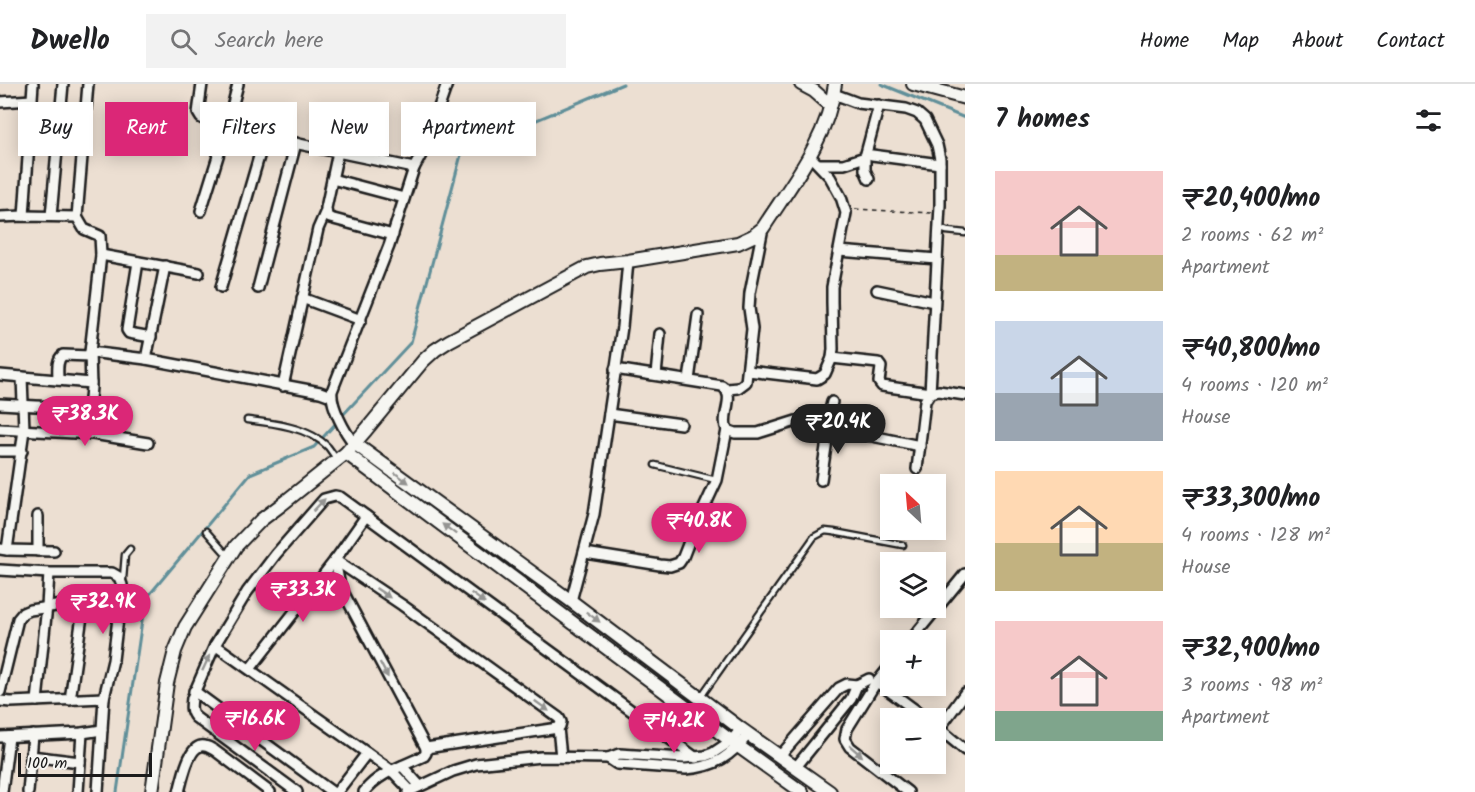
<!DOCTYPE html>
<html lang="en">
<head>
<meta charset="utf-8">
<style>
	:root { --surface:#fff; --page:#f2f2f2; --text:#202124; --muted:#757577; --line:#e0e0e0; --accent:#db2777 }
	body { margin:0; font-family:Kalam,sans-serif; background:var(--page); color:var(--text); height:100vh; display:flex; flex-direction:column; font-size:22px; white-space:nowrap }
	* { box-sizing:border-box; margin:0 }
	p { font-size:20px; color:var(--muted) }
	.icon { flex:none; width:33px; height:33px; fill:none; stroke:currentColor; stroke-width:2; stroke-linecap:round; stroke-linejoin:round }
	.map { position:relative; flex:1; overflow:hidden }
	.details { display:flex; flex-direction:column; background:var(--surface); width:510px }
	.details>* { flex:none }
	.banner { position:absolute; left:18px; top:18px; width:570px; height:54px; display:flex; gap:12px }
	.needle { width:39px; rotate:334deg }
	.controls { position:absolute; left:880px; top:390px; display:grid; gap:12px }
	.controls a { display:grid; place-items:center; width:66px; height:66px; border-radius:0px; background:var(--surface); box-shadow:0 3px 15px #0003; font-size:30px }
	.scale { position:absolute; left:18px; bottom:15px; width:134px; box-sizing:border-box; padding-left:6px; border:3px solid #1c1c1c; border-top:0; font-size:16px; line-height:21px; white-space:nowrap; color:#1c1c1c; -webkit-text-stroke:4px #f6f6f2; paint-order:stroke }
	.price { position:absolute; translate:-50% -51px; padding:0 14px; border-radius:21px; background:var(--accent); color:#fff; font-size:20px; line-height:39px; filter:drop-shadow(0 2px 3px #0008) }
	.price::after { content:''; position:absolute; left:50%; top:36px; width:18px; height:14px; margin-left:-9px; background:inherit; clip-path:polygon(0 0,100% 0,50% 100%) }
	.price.current { background:#222; color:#fff }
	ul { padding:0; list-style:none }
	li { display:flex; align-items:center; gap:18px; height:150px; padding:0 30px }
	li span { display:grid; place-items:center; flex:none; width:168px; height:120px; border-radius:0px; color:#555 }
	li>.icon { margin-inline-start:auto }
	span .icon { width:72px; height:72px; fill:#fffc; stroke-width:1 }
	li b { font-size:26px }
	h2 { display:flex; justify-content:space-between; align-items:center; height:72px; padding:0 30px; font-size:26px }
	.chip { padding:0 21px; border-radius:0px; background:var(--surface); box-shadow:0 3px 15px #0003; font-size:21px; line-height:54px }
	.chip.current { background:var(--accent); color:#fff }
	header { display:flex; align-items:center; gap:36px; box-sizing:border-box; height:84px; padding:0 30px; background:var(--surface); border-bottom:2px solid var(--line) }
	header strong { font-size:28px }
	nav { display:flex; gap:33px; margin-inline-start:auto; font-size:21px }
	.search { width:420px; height:54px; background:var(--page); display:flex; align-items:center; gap:15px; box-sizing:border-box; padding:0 21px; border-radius:0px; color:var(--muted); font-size:22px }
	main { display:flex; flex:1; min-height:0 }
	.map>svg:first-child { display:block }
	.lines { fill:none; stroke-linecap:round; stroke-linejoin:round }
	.stream { stroke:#608f99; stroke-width:3 }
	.service-casing { stroke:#1c1c1c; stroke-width:9 }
	.minor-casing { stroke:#1c1c1c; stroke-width:14 }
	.tertiary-casing { stroke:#1c1c1c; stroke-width:16 }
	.path { stroke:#1c1c1c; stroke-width:1.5; stroke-dasharray:4.5 4.5; stroke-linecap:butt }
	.service { stroke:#f6f6f2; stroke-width:4.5 }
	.minor { stroke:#f6f6f2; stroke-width:9 }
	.tertiary { stroke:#f6f6f2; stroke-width:12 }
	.oneway { fill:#949492 }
</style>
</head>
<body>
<header>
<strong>Dwello</strong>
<div class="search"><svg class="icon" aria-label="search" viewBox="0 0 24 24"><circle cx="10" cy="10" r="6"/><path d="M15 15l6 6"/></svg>Search here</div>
<nav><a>Home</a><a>Map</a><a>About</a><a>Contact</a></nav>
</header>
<main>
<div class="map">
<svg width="965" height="708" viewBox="0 0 965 708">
	<rect width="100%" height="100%" fill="#ecdfd2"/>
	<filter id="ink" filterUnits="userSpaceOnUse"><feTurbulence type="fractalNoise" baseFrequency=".0167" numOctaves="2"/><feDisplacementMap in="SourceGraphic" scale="12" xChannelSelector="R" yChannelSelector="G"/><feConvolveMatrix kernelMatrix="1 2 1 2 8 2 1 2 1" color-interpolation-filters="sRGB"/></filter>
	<g filter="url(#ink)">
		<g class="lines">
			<g class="stream">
				<polyline points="881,0 965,34"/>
				<polyline points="341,333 411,258 462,67 623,0"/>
				<polyline points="117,708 145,516 250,390 314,363 337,338"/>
			</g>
			<g class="service-casing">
				<g id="service">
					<polyline points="938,144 947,147 965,149"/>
					<path d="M 247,336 C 273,339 309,343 328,363 C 331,367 334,371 336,375"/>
					<polyline points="655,381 716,396"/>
					<polyline points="206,447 228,472"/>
					<polyline points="123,495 125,471 130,465"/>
					<polyline points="700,614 814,453 825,447 834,448 903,461"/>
				</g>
			</g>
			<g class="minor-casing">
				<g id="minor">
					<polyline points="202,0 198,29 201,34 214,40 299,60 414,84"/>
					<polyline points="834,10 858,19 906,25 917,29 925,36 937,61 940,75 940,121 930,309 925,317 917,385"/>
					<polyline points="0,18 32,16"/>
					<polyline points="338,68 326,124 327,132 330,134 393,151"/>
					<polyline points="872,71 940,80"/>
					<polyline points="865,73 879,21"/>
					<polyline points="819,80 844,80 865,73 865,86 869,95"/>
					<polyline points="332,95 404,114"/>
					<polyline points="201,127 227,43 238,0"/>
					<polyline points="24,132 33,0"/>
					<polyline points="51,132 63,0"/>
					<polyline points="0,133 24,132 77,133 84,145 100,152 101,171 90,268 91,303 87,350"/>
					<polyline points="77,133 88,0"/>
					<polyline points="839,167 937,175"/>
					<polyline points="101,171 199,189"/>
					<polyline points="138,178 127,246 129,249 151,253"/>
					<polyline points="221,203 265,52"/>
					<polyline points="258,204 296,59"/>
					<polyline points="877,206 934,218"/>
					<polyline points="302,214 361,236"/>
					<polyline points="90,268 146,275 320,308 331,312"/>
					<polyline points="832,274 878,279 881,283 879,298 882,302 930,309 939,307 965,311"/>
					<polyline points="146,275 165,182"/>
					<path d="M 615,285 L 722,302 C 737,312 720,331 727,346 L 735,349 L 758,349 L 796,337 L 805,338 L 920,362"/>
					<polyline points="748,287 817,295 825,290 832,274 833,265 832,218 832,203 846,129 841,113 830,93 810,72"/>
					<polyline points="0,291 91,299"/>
					<polyline points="656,291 660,250"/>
					<path d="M 58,296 C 58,287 56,276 63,271 L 90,272"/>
					<polyline points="689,296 698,231"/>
					<polyline points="283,302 318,145 325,129"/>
					<polyline points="727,305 738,304 746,298 752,245 749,224 750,209 763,144"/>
					<polyline points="0,320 90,325"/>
					<polyline points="609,330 681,340"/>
					<polyline points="826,342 832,318"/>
					<polyline points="0,345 93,350 148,359"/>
					<path d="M 354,359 C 345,349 330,321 332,307 L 389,162 L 414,84 L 421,71 L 436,32 L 447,0"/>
					<polyline points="0,367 22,367"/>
					<polyline points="821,396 829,343"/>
					<polyline points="0,465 7,466 24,346 22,293"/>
					<polyline points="7,466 54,467"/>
					<polyline points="38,467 38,432"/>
					<polyline points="585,469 660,481 670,482 679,479 683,473 692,450 717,396 727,346"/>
					<polyline points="335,476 402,521 559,634 561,638 560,642 558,644 561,673"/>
					<path d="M 335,476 L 340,502 L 426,664 L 426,669 L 424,672 C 403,682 378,689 364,708"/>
					<polyline points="0,486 49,489 112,489 119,493 122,501 113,576 104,614 98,708"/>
					<polyline points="571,517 594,430 622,243 628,177"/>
					<polyline points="911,556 965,490"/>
					<polyline points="215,561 391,686 410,706"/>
					<polyline points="250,585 335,476 366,432"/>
					<polyline points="878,597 891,581"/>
					<polyline points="877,598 926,634"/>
					<polyline points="875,600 847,645 845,655 850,663 908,708"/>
					<polyline points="194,607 332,708"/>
					<polyline points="0,608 18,535 23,529 30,526 121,512"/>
					<polyline points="70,616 84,518"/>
					<polyline points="0,617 11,618 104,614"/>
					<polyline points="37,617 47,522 49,489"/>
					<polyline points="936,642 965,666"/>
					<polyline points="939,645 965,609"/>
					<polyline points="0,653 82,649 102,646"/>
					<polyline points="426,664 558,644"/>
					<polyline points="31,672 80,678"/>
					<polyline points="780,672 839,604 847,600 857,601 869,595"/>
					<path d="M 608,674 L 617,680 L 686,685 C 716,683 730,672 749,650"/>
					<polyline points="402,682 420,702"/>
					<polyline points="796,683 851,615 857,601"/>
					<polyline points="2,708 9,653"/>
					<polyline points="28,708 33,651"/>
					<polyline points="78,708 82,649"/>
					<path d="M 179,708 C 182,697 188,664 201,662 C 206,661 210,664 214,666 L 270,708"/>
					<path d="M 297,708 L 195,633 C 190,627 191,622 192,614 L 215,561 L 247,508 L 276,470 L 324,415 L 335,412 L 340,413 L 366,432 L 696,674"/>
					<polyline points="337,708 367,669"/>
					<polyline points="408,708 453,687 476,680 541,673 608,674 619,670 684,674 705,672 713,669 731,657 741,645"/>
				</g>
			</g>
			<g class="tertiary-casing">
				<g id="tertiary">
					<polyline points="801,0 814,7 830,21"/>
					<polyline points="913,0 965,14"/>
					<polyline points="354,359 571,517 741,645 830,708"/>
					<polyline points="346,369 731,657 802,708"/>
					<path d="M 152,708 L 167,599 L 175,567 L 185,543 L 236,462 L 261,436 L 281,421 L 346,369 L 366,346 L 423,277 L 435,266 L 449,257 L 587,183 L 600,180 L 628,177 L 738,159 L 753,152 L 763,144 C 792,99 828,55 835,0"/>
				</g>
			</g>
			<polyline class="path" points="855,125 931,129"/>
			<use href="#service" class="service"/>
			<use href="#minor" class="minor"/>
			<use href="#tertiary" class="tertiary"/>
		</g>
		<defs><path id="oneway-solid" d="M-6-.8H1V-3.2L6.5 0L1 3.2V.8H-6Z" transform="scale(1.5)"/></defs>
		<g class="oneway">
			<use href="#oneway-solid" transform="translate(402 394) rotate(36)"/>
			<use href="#oneway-solid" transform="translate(319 421) rotate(-46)"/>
			<use href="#oneway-solid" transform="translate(449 445) rotate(-143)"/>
			<use href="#oneway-solid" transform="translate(383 509) rotate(34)"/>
			<use href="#oneway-solid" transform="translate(478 514) rotate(36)"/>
			<use href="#oneway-solid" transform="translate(593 533) rotate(37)"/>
			<use href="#oneway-solid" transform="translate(206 579) rotate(-65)"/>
			<use href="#oneway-solid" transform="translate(384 586) rotate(62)"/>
			<use href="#oneway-solid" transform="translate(542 622) rotate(36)"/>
			<use href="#oneway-solid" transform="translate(856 667) rotate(41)"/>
		</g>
	</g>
</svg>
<div class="controls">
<a><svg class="needle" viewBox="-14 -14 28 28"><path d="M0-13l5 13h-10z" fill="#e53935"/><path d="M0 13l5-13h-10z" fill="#757577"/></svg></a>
<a><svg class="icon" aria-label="layers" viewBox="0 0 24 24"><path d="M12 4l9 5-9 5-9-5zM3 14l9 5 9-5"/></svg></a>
<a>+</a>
<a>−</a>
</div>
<div class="scale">100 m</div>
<b class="price" style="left:85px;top:363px">₹38.3K</b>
<b class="price current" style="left:838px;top:371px">₹20.4K</b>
<b class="price" style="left:699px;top:470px">₹40.8K</b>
<b class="price" style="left:303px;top:539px">₹33.3K</b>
<b class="price" style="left:103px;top:551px">₹32.9K</b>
<b class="price" style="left:255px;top:668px">₹16.6K</b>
<b class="price" style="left:674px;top:670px">₹14.2K</b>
<div class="banner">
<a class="chip">Buy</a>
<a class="chip current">Rent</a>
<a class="chip">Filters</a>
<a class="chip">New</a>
<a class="chip">Apartment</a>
</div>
</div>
<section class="details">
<h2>7 homes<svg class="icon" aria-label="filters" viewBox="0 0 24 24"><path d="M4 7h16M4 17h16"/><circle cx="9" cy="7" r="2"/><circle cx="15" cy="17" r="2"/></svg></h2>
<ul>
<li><span style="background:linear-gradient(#f6c9c9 70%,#c2b280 0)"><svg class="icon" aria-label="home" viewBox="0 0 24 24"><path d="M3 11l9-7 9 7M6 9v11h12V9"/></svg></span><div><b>₹20,400/mo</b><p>2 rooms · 62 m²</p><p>Apartment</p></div></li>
<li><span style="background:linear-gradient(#c9d6e8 60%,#9aa5b1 0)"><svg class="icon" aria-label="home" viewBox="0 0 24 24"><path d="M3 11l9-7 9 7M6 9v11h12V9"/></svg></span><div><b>₹40,800/mo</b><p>4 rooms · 120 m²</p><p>House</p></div></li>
<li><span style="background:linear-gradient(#ffd9b3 60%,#c2b280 0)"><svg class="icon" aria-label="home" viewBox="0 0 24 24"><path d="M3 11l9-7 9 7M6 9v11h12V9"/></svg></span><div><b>₹33,300/mo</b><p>4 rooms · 128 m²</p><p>House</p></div></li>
<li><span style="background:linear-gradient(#f6c9c9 75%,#7fa58c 0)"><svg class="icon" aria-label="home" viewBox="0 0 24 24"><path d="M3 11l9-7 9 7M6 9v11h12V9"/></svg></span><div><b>₹32,900/mo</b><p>3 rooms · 98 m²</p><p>Apartment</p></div></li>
</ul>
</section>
</main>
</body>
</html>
